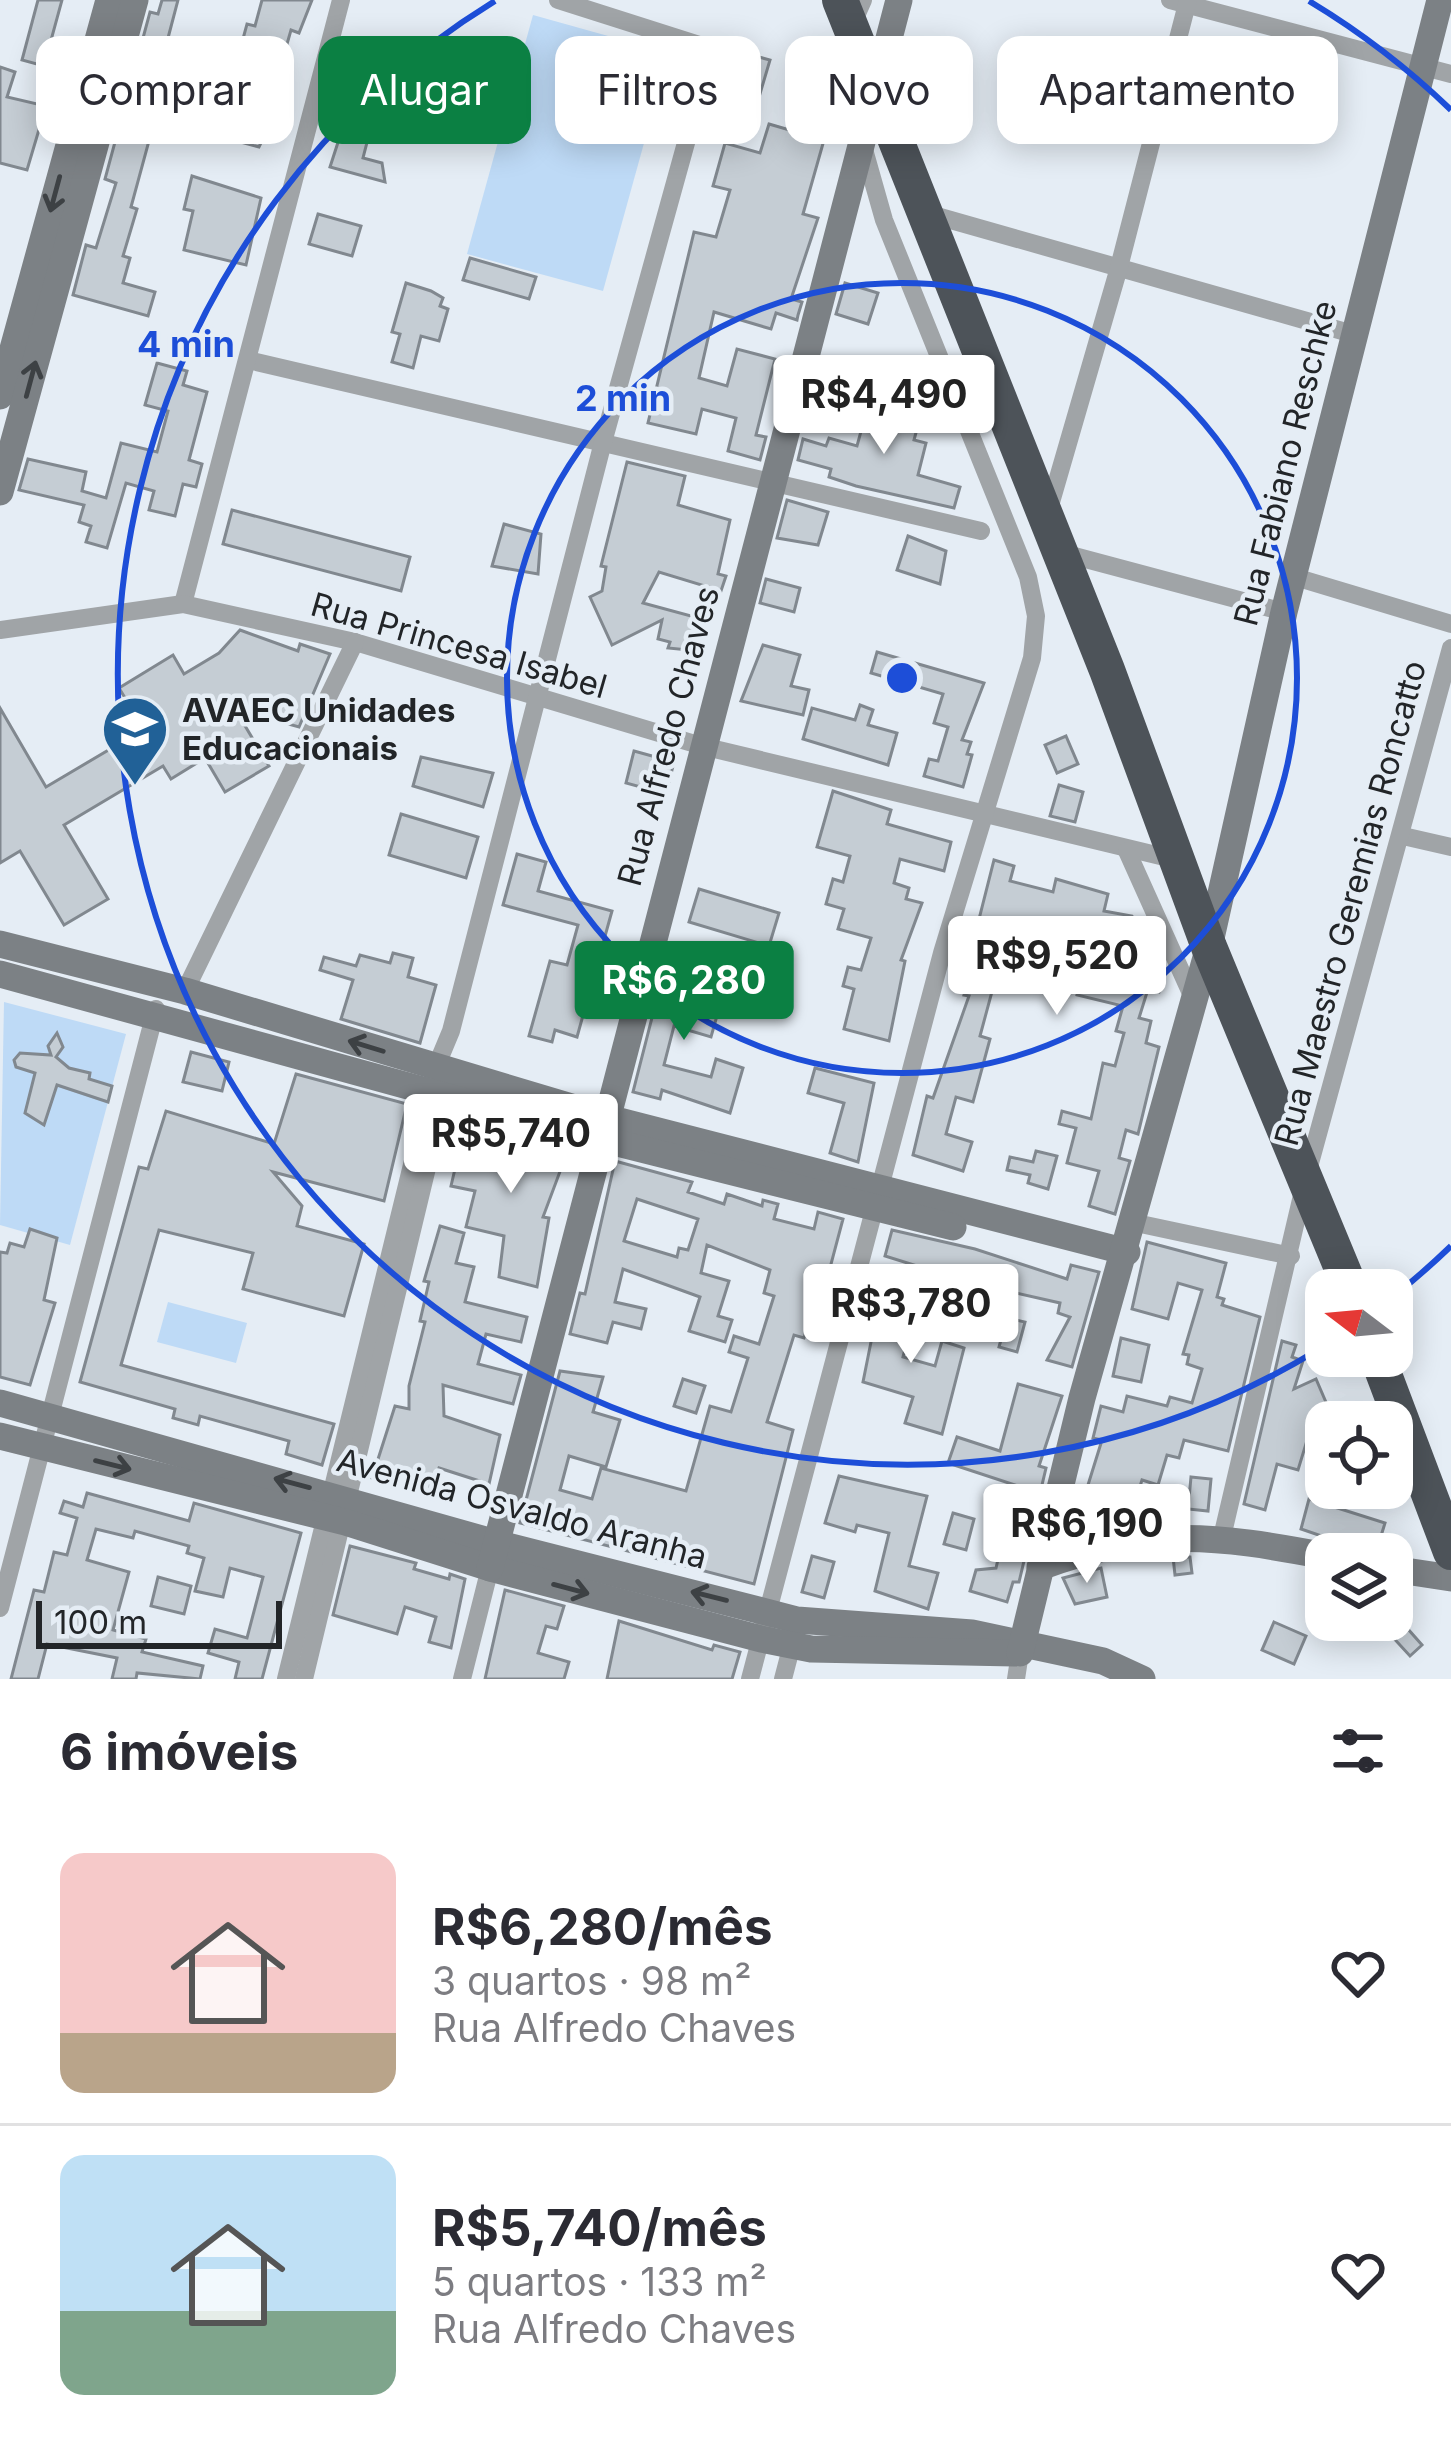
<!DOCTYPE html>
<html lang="pt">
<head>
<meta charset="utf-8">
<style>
	:root { --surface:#fff; --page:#f2f2f3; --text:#2b2b33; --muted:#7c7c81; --line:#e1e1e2; --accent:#0b8043 }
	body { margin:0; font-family:Inter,sans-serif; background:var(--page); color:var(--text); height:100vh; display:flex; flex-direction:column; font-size:45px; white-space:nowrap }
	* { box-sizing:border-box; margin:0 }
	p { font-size:39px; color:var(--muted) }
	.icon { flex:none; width:66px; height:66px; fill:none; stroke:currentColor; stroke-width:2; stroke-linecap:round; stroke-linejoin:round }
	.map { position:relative; height:1679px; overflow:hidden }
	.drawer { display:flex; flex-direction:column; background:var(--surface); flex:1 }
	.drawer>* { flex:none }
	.hud { position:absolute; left:36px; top:36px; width:1380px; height:108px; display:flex; gap:24px }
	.needle { width:78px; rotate:286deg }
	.buttons { position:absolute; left:1305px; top:1269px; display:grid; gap:24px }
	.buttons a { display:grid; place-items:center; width:108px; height:108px; border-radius:24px; background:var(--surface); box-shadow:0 6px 30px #0003; font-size:60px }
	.scale { position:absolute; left:36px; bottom:30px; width:246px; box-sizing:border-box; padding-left:12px; border:6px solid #222528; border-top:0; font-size:33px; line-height:42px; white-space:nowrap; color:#222528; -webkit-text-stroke:9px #e5edf5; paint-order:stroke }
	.price { position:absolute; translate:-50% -102px; padding:0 27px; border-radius:12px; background:#fff; color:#222; font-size:39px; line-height:78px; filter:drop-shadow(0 3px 6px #0008) }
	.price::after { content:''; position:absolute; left:50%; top:72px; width:36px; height:27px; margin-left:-18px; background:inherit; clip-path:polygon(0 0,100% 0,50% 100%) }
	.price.on { background:var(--accent); color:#fff }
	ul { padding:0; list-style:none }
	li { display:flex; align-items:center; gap:36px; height:300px; padding:0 60px }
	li+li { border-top:3px solid var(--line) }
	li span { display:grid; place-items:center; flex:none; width:336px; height:240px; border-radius:24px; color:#555 }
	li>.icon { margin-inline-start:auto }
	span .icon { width:144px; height:144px; fill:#fffc; stroke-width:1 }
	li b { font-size:51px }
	h2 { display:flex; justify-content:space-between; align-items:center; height:144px; padding:0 60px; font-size:51px }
	.pill { padding:0 42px; border-radius:24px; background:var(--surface); box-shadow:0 6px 30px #0003; font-size:42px; line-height:108px }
	.pill.on { background:var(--accent); color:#fff }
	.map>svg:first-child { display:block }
	.green { fill:#bedaf6 }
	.building { fill:#c5cdd4; stroke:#81888f; stroke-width:3; fill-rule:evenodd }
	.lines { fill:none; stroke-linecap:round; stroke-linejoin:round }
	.street { stroke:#a0a4a7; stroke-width:18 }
	.secondary { stroke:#7c8185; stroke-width:27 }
	.highway { stroke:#4d5359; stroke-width:36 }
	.oneway { stroke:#3d4144 }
	.ring { fill:none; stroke:#1d4ed8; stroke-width:6 }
	.labels { text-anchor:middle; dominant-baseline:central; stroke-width:9; stroke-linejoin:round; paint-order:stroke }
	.street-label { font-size:33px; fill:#222528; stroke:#e5edf5 }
	.poi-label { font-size:33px; font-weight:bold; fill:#222528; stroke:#e5edf5; text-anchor:start }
	.centre { fill:#1d4ed8; stroke:#e5edf5; stroke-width:6 }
	.ring-label { font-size:36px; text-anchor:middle; font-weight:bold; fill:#1d4ed8; stroke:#e5edf5; stroke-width:9; stroke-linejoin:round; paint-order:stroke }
</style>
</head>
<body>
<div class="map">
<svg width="1451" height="1679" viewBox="0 0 1451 1679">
	<rect width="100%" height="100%" fill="#e5edf5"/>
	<g class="green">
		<polygon points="533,15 669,53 603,291 467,254"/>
		<polygon points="4,1002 126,1034 70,1245 0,1225"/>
		<polygon points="168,1302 247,1323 236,1363 157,1342"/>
	</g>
	<g class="building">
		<polygon points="38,0 62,0 44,66 22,60"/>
		<polygon points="162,0 178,0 168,38 190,43 185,63 190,64 186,82 166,78 131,207 137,209 123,256 130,258 123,283 155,292 148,316 73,295 86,245 96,248 116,183 105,179 150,12 158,14"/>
		<polygon points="262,0 312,0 299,33 291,30 277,79 290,83 259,147 229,139 238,102 214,94 225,58 237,61 247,24 255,26"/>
		<polygon points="740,52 770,60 757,104 727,96"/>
		<polygon points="0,67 15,72 7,97 46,106 27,170 0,163"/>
		<polygon points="368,91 390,98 381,130 371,127 363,158 382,163 385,182 330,167 354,93 366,97"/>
		<polygon points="769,124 824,140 803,214 818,218 791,299 802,302 798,315 797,320 776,313 771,329 714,312 699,378 727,386 737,349 775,359 756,435 766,437 760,460 728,451 736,418 702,409 696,434 648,423 694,232 716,237 730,190 713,186 725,143 760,153"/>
		<polygon points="192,176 261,198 246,265 184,250 193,211 184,209"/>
		<polygon points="318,214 361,226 352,256 309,244"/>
		<polygon points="470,258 536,277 529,299 463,280"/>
		<polygon points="406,283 431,291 443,298 440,306 448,309 439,341 421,336 413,368 392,362 400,334 392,332"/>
		<polygon points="845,283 878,293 868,324 836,314"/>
		<polygon points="824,358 846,364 831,419 810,413"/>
		<polygon points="157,363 187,371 183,385 207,392 189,460 202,464 196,487 183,484 175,516 149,510 154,491 126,483 107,548 86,542 91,526 79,522 84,505 19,490 28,459 86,472 82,491 106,498 121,443 157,452 168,411 145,405"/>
		<polygon points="880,396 923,407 914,440 926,443 918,475 960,487 954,508 856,486 829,477 831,469 798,460 803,439 826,446 829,438 857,446 863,424 871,426"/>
		<polygon points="627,462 685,476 678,505 730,520 718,574 726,576 721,591 659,572 643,603 706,620 698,651 668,648 670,642 658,639 662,620 612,645 590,597 602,591 606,567 601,566"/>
		<polygon points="787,500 828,512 818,545 777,538"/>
		<polygon points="232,510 410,557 401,591 223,544"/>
		<polygon points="504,524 541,534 538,574 492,566"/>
		<polygon points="908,536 946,551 940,584 897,570"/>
		<polygon points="766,579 800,588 794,612 760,603"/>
		<polygon points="240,630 298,651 300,644 330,654 299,727 235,709 269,766 225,792 205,758 171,779 163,766 64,825 108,899 64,925 20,851 0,863 0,708 46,787 144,729 119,688 173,655 184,674 219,653"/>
		<polygon points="763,645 800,655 791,686 809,690 803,715 741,701"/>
		<polygon points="877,652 984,683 962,740 971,742 967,754 972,755 963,787 924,776 929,759 938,761 948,727 934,723 943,694 871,673"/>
		<polygon points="860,705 873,710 868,725 897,733 888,765 803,739 812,708 855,720"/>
		<polygon points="1066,736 1078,764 1057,773 1045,745"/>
		<polygon points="634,751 674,762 666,794 626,783"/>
		<polygon points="421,757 493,773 483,807 413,786"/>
		<polygon points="1059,785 1083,792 1075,822 1050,816"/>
		<polygon points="833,791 891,810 887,824 951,842 944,871 900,859 894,883 909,888 906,899 922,903 901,960 905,961 889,1041 844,1029 854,989 843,986 848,967 861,970 871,938 838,929 844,909 826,904 833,879 843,882 850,856 817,847"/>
		<polygon points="401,814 478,837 466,878 389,855"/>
		<polygon points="517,854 546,862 538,891 612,911 577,1037 555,1030 552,1042 529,1036 550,961 567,965 578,925 503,905"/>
		<polygon points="994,860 1014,866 1010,881 1053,892 1056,879 1108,894 1104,911 1132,916 1165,972 1159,992 1148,989 1139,1018 1151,1021 1146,1043 1159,1047 1138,1134 1126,1130 1119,1158 1130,1161 1115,1214 1089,1206 1099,1171 1067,1163 1076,1128 1059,1124 1062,1111 1091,1119 1103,1063 1115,1066 1124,1033 1116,1031 1123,1006 1077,995 1083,969 1035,955 1004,947 980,1036 990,1039 973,1102 956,1097 946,1134 972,1142 963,1171 913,1155 927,1096 933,1098 969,996 964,995 981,941 974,939"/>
		<polygon points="699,889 779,913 769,946 689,922"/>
		<polygon points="393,953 413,958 408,977 436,985 420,1043 341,1019 353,980 320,970 324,957 356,966 360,955 390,963"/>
		<polygon points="667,959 704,969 696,998 720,1005 711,1037 674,1026 664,1065 711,1077 716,1059 743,1068 730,1113 662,1090 660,1099 633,1092"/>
		<polygon points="57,1033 63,1047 56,1057 69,1068 90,1073 89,1079 112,1086 108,1102 57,1085 44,1125 25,1113 35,1073 16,1067 14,1060 20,1053 51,1055 48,1046"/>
		<polygon points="191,1052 229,1062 222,1091 183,1082"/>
		<polygon points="815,1068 874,1083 858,1162 830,1153 844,1103 808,1093"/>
		<polygon points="296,1074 407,1104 384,1201 273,1172 302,1206 297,1226 364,1244 344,1316 243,1289 253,1253 159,1230 121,1365 334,1424 322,1465 286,1454 289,1441 200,1416 198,1425 173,1418 175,1409 80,1382 139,1167 148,1169 166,1111 274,1144"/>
		<polygon points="477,1124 568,1150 543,1217 549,1218 537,1287 499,1277 504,1236 466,1227 475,1191 451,1186 458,1156 468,1158"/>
		<polygon points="1036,1151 1057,1156 1048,1189 1028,1183 1030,1175 1007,1170 1010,1157 1033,1162"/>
		<path d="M 615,1161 L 692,1182 L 688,1192 L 724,1204 L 727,1194 L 762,1206 L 763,1200 L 778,1204 L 774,1219 L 814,1229 L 818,1212 L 843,1219 L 814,1328 L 808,1326 L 804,1338 L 794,1335 L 767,1422 L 793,1430 L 754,1584 L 520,1523 L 560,1371 L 603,1377 L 593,1412 L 620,1420 L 606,1467 L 569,1456 L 560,1490 L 592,1499 L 601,1468 L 686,1491 L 710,1406 L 731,1412 L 748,1358 L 729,1352 L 734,1336 L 759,1344 L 774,1296 L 764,1293 L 770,1270 L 707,1245 L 701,1273 L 729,1281 L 718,1316 L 732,1320 L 725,1342 L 689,1331 L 700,1297 L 623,1269 L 615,1302 L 646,1309 L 641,1329 L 613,1322 L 607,1343 L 570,1334 L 580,1293 L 585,1294 ZM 637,1199 L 698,1219 L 688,1250 L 679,1248 L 677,1257 L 624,1241 Z"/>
		<polygon points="440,1226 464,1233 456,1263 474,1267 465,1302 527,1317 521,1342 486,1334 478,1364 521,1375 513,1404 443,1385 444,1416 500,1435 489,1484 439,1468 431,1492 372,1478 395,1406 409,1409 409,1386 425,1322 420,1321 429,1282 424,1281"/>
		<polygon points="30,1229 57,1238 44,1300 55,1303 30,1385 0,1377 0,1252 7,1253 10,1243 24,1247"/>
		<polygon points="892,1230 975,1249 1067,1279 1071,1265 1099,1272 1072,1367 1047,1360 1070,1317 1058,1313 1060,1303 994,1288 989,1308 962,1301 954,1331 933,1325 942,1289 910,1279 914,1265 885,1256"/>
		<polygon points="1147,1242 1226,1263 1217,1297 1224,1299 1222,1305 1260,1317 1228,1451 1184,1440 1179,1458 1167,1455 1158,1485 1142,1480 1133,1509 1125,1506 1121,1517 1113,1515 1109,1527 1084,1520 1089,1504 1083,1501 1102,1440 1093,1438 1101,1406 1123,1412 1127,1396 1167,1406 1170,1397 1192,1403 1202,1369 1187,1364 1189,1355 1183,1354 1202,1290 1178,1283 1168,1319 1132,1309"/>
		<polygon points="883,1282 907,1288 896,1330 909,1334 903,1357 935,1366 942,1341 964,1348 942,1434 905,1423 913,1397 863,1382"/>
		<polygon points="1007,1318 1025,1322 1017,1352 999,1347"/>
		<polygon points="1121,1338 1149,1345 1141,1382 1113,1376"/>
		<polygon points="1282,1341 1296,1345 1292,1357 1303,1361 1294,1389 1316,1379 1331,1414 1326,1416 1326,1476 1309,1434 1298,1470 1277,1464 1265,1510 1244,1504"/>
		<polygon points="683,1379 705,1386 696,1413 674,1406"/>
		<polygon points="1018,1384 1062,1396 1039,1466 1046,1468 1019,1582 1013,1582 1007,1602 970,1591 976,1570 996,1568 1015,1485 948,1463 957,1437 1000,1451"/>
		<polygon points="839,1476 927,1496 909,1566 938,1573 928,1609 875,1591 889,1533 857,1525 855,1532 825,1523"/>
		<polygon points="1191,1477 1211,1479 1208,1511 1188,1509"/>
		<polygon points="87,1493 189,1521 194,1503 301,1533 262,1679 235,1679 239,1662 208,1653 215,1629 247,1638 263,1577 230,1568 223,1597 195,1591 204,1558 187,1553 189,1546 135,1531 133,1538 96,1529 87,1560 129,1572 113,1630 146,1639 142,1652 203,1666 200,1679 137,1673 136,1679 112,1679 117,1658 47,1644 38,1679 11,1679 34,1590 44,1592 54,1552 67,1555 77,1518 60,1513 64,1501 83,1507"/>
		<polygon points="1309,1499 1385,1523 1381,1536 1393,1539 1389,1552 1374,1554 1301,1529"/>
		<polygon points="953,1513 974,1519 966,1550 944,1544"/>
		<polygon points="350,1546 416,1563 414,1569 449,1579 450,1574 465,1579 451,1648 429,1642 436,1617 405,1607 397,1634 333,1615"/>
		<polygon points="812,1556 834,1562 824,1598 802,1592"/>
		<polygon points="1173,1557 1190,1557 1192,1573 1175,1575"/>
		<polygon points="1101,1568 1107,1597 1075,1604 1063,1578"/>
		<polygon points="1326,1574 1326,1613 1311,1606"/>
		<polygon points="158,1577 191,1586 184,1614 151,1606"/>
		<polygon points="505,1590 564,1606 557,1629 546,1626 538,1653 569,1662 564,1679 485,1679"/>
		<polygon points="1377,1620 1400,1620 1422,1645 1410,1656"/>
		<polygon points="619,1621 712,1650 714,1645 740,1652 732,1679 607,1679"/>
		<polygon points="1274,1622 1306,1636 1294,1664 1262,1650"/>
	</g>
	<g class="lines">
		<g class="street">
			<polyline points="1170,0 1451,74"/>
			<polyline points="851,27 863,0"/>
			<polyline points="926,213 1353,334"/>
			<polyline points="248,360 981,531"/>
			<polyline points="1049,509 1118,271 1188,0"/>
			<polyline points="1063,553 1284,612"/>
			<polyline points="1295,577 1451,624"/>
			<polyline points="183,604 341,0"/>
			<polyline points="0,630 183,604 355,642 702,746 1177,860"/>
			<polyline points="1403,836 1451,847"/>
			<polyline points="1127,851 1194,1000"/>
			<polyline points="185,991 355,642"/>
			<polyline points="1136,1223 1291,1256"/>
			<polyline points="1222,1537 1307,1174 1451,648"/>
			<polyline points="0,1608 156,1009"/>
			<polyline points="286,1679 436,1067 451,1031 602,446 712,49 558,0"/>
			<polyline points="304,1679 446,1089"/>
			<polyline points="462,1679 490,1568"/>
			<polyline points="750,1679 942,953 1032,658 1036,616 1028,577 884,220 863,146"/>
			<polyline points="783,1679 794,1637"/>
			<polyline points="1016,1679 1020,1653"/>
		</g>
		<g class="secondary">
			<polyline points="0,396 109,0"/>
			<polyline points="0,492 135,0"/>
			<polyline points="0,944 185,991 608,1118 1127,1252"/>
			<polyline points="0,974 601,1139 953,1227"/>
			<polyline points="0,1403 496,1543 797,1620 972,1633 1103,1661 1142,1679"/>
			<polyline points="0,1436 345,1522 490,1568 761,1639 811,1649 1015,1653"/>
			<path d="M 1040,1567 C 1150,1527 1214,1535 1326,1556"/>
			<polyline points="490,1568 899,0"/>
			<polyline points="1392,1569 1451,1578"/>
			<polyline points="1020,1653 1082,1398 1209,947 1284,612 1440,0"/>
		</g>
		<g class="highway">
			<polyline points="840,0 1107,670 1209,947 1351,1290"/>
			<polyline points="1377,1356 1451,1552"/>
		</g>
	</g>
	<defs><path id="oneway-shaft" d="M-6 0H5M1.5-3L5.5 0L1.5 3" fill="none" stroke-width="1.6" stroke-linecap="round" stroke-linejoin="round" transform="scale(3)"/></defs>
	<g class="oneway">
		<use href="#oneway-shaft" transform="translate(55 194) rotate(105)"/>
		<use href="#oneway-shaft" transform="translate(31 379) rotate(-75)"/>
		<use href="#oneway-shaft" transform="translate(366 1046) rotate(-163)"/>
		<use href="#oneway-shaft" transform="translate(113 1465) rotate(14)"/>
		<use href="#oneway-shaft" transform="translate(292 1483) rotate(-165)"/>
		<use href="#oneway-shaft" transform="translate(571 1589) rotate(15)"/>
		<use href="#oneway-shaft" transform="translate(709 1596) rotate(-166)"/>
	</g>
	<g class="ring">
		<circle cx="902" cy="678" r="395"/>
		<path d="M1451 1246A790 790 0 0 1 1394 1296M1321 1348A790 790 0 1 1 495 1M1309 1A790 790 0 0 1 1451 110"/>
	</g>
	<defs>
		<g id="school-pin" transform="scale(3.45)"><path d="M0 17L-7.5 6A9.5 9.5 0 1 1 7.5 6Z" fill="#216197" stroke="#e5edf5"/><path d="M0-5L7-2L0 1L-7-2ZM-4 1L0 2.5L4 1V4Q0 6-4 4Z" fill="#fff"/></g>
	</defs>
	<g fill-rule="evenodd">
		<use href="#school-pin" x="135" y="729"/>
	</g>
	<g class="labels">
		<g class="street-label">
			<text transform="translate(1285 463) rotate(-76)">Rua Fabiano Reschke</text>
			<text transform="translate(459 645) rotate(16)">Rua Princesa Isabel</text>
			<text transform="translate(668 736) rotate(-75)">Rua Alfredo Chaves</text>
			<text transform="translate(1350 903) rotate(-75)">Rua Maestro Geremias Roncatto</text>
			<text transform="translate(522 1508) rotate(15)">Avenida Osvaldo Aranha</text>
		</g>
		<g class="poi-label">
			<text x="182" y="710">AVAEC Unidades<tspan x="182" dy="38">Educacionais</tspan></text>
		</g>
	</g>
	<circle cx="902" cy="678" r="18" class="centre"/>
	<g class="ring-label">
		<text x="186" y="357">4 min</text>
		<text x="623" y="411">2 min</text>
	</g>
</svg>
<div class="buttons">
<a><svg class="needle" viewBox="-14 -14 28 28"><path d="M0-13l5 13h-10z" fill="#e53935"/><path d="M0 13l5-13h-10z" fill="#7c7c81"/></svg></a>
<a><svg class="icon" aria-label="locate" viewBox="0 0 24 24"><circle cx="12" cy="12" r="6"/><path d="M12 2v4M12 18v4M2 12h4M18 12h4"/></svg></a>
<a><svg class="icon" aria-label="layers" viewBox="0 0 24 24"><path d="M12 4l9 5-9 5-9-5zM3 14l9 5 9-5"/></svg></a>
</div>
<div class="scale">100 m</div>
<b class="price" style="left:884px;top:457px">R$4,490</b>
<b class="price" style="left:1057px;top:1018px">R$9,520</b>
<b class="price on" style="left:684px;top:1043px">R$6,280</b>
<b class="price" style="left:511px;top:1196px">R$5,740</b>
<b class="price" style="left:911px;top:1366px">R$3,780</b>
<b class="price" style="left:1087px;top:1586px">R$6,190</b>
<div class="hud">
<a class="pill">Comprar</a>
<a class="pill on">Alugar</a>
<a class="pill">Filtros</a>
<a class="pill">Novo</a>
<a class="pill">Apartamento</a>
</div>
</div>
<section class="drawer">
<h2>6 imóveis<svg class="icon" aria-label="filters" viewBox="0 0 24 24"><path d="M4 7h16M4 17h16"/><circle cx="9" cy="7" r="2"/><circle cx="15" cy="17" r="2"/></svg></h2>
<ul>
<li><span style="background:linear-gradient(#f6c9c9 75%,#b9a48a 0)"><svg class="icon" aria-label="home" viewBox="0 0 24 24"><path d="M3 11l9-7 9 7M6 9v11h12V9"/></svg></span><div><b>R$6,280/mês</b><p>3 quartos · 98 m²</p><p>Rua Alfredo Chaves</p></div><svg class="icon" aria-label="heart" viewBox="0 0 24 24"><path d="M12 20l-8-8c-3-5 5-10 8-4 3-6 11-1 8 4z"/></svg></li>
<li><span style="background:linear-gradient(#bfe0f5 65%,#7fa58c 0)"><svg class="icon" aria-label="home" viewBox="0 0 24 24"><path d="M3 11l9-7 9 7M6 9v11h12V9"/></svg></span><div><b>R$5,740/mês</b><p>5 quartos · 133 m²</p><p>Rua Alfredo Chaves</p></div><svg class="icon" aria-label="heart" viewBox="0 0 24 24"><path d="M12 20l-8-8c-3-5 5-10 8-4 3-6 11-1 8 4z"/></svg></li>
</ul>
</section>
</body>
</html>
